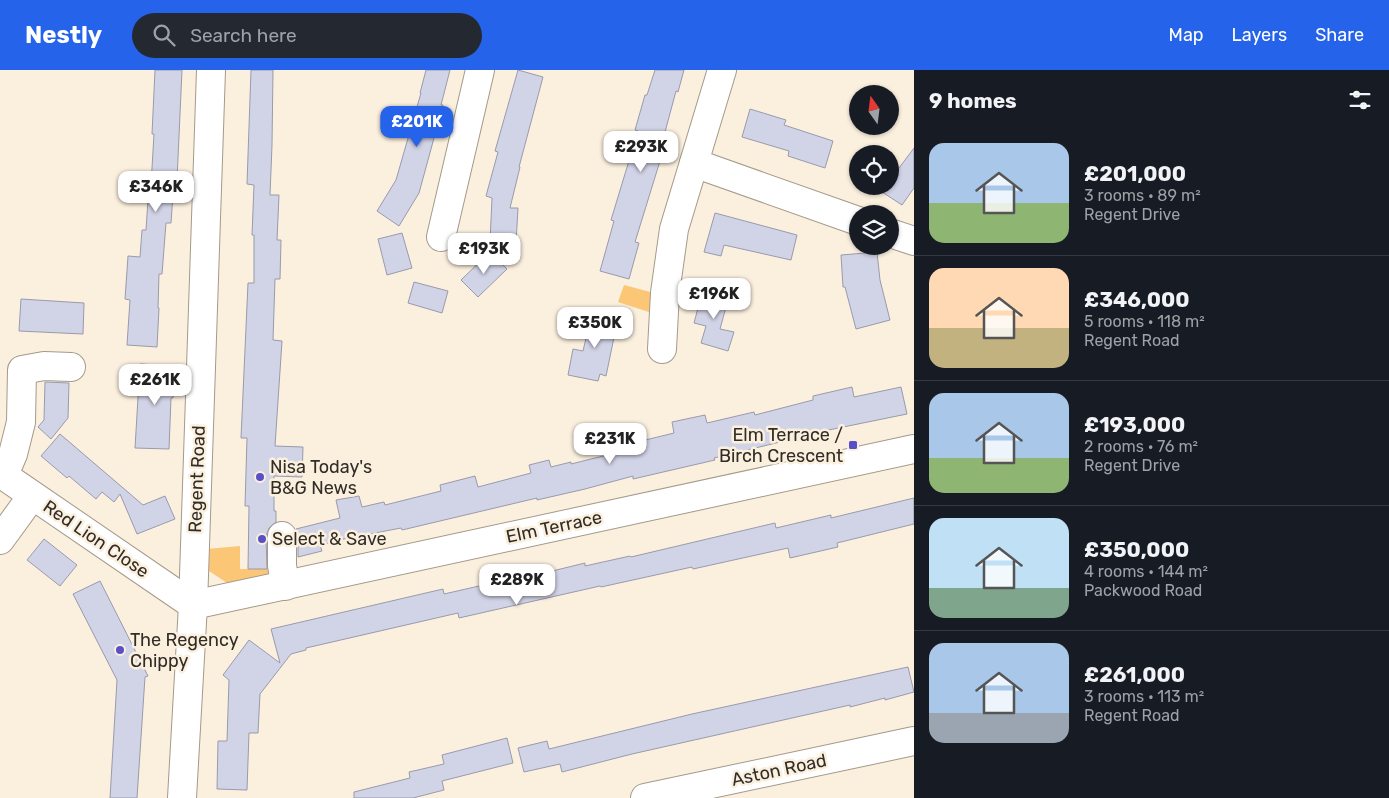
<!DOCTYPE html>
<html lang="en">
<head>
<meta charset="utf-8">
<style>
	:root { --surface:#171b24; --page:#242831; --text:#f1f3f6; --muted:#9ea1a6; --line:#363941; --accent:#2563eb }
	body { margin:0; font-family:Rubik,sans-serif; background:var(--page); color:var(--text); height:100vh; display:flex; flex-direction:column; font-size:19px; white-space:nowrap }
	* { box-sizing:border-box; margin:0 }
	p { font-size:16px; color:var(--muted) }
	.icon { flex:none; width:28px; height:28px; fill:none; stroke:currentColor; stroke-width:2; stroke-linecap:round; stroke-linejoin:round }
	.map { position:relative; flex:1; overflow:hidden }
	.panel { display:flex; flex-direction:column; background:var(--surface); width:475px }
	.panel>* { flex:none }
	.needle { width:32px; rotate:346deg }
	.controls { position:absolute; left:849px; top:15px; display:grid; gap:10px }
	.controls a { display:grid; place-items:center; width:50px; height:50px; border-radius:50%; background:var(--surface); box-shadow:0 1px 4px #0004; font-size:25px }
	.price { position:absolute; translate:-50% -42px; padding:0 11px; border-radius:10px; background:#fff; color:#222; font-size:16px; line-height:32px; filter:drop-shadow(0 1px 2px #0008) }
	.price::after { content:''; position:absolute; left:50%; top:30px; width:15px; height:11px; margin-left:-8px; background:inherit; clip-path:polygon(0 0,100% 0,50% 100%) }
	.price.current { background:var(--accent); color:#fff }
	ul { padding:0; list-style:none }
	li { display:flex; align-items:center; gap:15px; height:125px; padding:0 15px }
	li+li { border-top:1px solid var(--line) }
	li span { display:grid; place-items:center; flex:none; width:140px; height:100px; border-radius:15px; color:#555 }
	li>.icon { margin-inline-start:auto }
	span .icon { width:60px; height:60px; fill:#fffc; stroke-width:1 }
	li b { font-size:21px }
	h2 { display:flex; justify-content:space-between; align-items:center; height:60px; padding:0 15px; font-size:21px }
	header { display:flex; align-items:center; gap:30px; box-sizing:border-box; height:70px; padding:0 25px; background:var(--accent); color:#fff }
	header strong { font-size:24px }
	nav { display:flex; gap:28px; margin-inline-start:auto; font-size:18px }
	.search { width:350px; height:45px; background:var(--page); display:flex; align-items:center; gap:12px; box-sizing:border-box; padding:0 18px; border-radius:28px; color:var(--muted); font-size:19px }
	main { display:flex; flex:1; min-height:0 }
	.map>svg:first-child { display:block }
	.green { fill:#fbc777 }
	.building { fill:#d1d3e6; stroke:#999aac }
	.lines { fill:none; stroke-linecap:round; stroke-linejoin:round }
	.minor-casing { stroke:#a49a8a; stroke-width:30 }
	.minor { stroke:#fff; stroke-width:28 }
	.poi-dot { fill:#594fc7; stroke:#fbefde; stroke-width:2 }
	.labels { text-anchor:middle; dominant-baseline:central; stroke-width:5; stroke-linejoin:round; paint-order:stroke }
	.poi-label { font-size:18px; fill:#312c26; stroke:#fbefde; text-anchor:start }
	.street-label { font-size:18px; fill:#312c26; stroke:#fbefde }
</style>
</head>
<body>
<header>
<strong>Nestly</strong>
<div class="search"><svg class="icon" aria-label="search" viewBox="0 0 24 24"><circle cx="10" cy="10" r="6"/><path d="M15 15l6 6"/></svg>Search here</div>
<nav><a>Map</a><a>Layers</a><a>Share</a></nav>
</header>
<main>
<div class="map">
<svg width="914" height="728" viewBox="0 0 914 728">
	<rect width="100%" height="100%" fill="#fbefde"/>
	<g class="green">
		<polygon points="624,215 654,223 652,243 618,232"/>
		<polygon points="240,476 240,499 276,499 278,506 233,517 206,499 207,479"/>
	</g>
	<g class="building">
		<polygon points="155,0 182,0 177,110 174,110 171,153 166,153 162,204 159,204 158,238 159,238 157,277 127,275 130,230 125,229 128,186 140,187 142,160 146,160 149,115 151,115 154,64 152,64"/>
		<polygon points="251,0 273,0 272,75 270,125 279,125 277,170 281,170 280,209 275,209 273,270 282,271 275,376 303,377 302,407 274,406 274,441 276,441 276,452 269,458 266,466 267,499 248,499 249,436 245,436 247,368 241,368 248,213 254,213 254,165 252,165 254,115 247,114"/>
		<polygon points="426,0 450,0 441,35 443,35 419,123 399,156 377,141 396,110 421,23 420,23"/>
		<polygon points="518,0 543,7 519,97 520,97 510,138 518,138 516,173 490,172 492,128 486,126 498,82 495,81"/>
		<polygon points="655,0 684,0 678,22 676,21 661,77 664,78 635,172 639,173 629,209 600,201 614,151 611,150 638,61 635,60 645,25 647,25"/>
		<polygon points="750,39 786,50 784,55 833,71 825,98 788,86 789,81 742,67"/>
		<polygon points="914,78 914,118 902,135 882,122 886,116 890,116 890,110"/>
		<polygon points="715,143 797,165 791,190 724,175 721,186 704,182"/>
		<polygon points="402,163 412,198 387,205 378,169"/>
		<polygon points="490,182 507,199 478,227 461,210"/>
		<polygon points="877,182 880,210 890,250 856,259 845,217 843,217 841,185"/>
		<polygon points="414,212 448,221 442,243 408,233"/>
		<polygon points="703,219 729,226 720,259 734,262 728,281 701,273 706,256 694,253"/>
		<polygon points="21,229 84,233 83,264 19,261"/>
		<polygon points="592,242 618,248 606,306 600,304 598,311 568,305 573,279 583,281"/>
		<polygon points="140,294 175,296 173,328 171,328 169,379 135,378"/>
		<polygon points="45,312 69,313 68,348 51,369 38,357 44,350"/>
		<polygon points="852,317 854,327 901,317 907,344 809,364 809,365 714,388 715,390 633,409 633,406 585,419 537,430 537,428 402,460 401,458 344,469 320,475 322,481 298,487 298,466 296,459 340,448 336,430 359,426 362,437 384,432 385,435 441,421 440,415 475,406 478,417 531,403 529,395 549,390 551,397 571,392 571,394 627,380 625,375 674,363 672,352 705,345 707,353 754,342 755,345 813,330 813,326"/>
		<polygon points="60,364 143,435 165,426 175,449 137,464 120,424 114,432 102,422 96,429 69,406 67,408 41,386"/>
		<polygon points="914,428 914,454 837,473 838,477 790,488 788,478 693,499 692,497 601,517 600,516 459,548 458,543 306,578 306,580 291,584 260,624 258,663 249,663 247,720 217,719 218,671 227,671 229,610 223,605 249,570 280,593 271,559 443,519 444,524 536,503 536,505 585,493 585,496 630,486 631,487 775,453 776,458 831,445 831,448"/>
		<polygon points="44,469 77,495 60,516 27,490"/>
		<polygon points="100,511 148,606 145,607 137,728 110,728 117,610 73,524"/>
		<polygon points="908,597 914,622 885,630 885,628 850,637 850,635 632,684 562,702 560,694 524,702 518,678 547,671 549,679 692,644"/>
		<polygon points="507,668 513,693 442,711 444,720 413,728 354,728 354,722 410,708 409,702 444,694 442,685"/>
	</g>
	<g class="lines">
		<g class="minor-casing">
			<g id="minor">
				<polyline points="694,93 858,151"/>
				<polyline points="890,163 914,171"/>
				<polyline points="441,167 480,0"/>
				<polyline points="662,279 665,223 674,159 722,0"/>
				<polyline points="0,403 193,535"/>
				<polyline points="4,405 13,384 21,352 22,300 44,296 71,297"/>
				<polyline points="282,466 282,495 285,516"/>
				<polyline points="0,470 32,426"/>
				<polyline points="193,535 914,379"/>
				<polyline points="182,728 193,535 211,0"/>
				<polyline points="645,728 914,671"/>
			</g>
		</g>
		<use href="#minor" class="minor"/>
	</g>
	<g class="poi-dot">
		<rect x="848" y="370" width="10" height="10" rx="2.5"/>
		<circle cx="260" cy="407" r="5"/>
		<circle cx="262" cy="469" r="5"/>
		<circle cx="120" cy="580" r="5"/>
	</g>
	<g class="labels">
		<g class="poi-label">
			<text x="843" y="365" text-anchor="end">Elm Terrace /<tspan x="843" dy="21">Birch Crescent</tspan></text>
			<text x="270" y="397">Nisa Today's<tspan x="270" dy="21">B&amp;G News</tspan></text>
			<text x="272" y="469">Select &amp; Save</text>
			<text x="130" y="570">The Regency<tspan x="130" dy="21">Chippy</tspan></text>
		</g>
		<g class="street-label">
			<text transform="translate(197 409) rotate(-88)">Regent Road</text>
			<text transform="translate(554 457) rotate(-12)">Elm Terrace</text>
			<text transform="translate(96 469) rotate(34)">Red Lion Close</text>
			<text transform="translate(779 700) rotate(-12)">Aston Road</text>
		</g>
	</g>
</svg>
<div class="controls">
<a><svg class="needle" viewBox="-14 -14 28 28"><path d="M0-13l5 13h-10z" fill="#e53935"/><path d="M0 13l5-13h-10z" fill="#9ea1a6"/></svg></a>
<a><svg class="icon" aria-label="locate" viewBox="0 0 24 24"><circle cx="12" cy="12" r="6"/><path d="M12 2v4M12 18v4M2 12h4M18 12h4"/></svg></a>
<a><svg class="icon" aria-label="layers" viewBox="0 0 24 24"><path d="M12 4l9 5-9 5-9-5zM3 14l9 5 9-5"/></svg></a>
</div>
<b class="price current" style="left:417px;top:78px">£201K</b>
<b class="price" style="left:641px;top:103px">£293K</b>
<b class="price" style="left:156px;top:143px">£346K</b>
<b class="price" style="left:484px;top:205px">£193K</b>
<b class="price" style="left:714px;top:250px">£196K</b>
<b class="price" style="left:595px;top:279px">£350K</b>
<b class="price" style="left:155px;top:336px">£261K</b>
<b class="price" style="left:610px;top:395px">£231K</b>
<b class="price" style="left:517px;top:536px">£289K</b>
</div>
<section class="panel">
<h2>9 homes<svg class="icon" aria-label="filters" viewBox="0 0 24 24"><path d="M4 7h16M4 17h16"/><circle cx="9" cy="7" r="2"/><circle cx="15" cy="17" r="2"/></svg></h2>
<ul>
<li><span style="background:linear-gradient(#a9c7e8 60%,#8fb573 0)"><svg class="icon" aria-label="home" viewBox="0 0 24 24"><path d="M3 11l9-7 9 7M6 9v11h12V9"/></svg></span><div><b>£201,000</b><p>3 rooms · 89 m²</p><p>Regent Drive</p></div></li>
<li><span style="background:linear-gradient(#ffd9b3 60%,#c2b280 0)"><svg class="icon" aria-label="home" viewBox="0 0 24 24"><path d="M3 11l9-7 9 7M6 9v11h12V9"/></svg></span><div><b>£346,000</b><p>5 rooms · 118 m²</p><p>Regent Road</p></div></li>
<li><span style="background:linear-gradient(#a9c7e8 65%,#8fb573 0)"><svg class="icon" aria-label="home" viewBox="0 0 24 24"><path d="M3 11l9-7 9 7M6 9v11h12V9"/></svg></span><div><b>£193,000</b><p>2 rooms · 76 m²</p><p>Regent Drive</p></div></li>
<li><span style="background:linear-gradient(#bfe0f5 70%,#7fa58c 0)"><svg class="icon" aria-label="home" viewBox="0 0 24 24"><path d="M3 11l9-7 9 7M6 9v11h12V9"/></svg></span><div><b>£350,000</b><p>4 rooms · 144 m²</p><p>Packwood Road</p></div></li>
<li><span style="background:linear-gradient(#a9c7e8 70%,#9aa5b1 0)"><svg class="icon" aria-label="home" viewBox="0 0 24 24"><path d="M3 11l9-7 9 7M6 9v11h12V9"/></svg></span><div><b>£261,000</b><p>3 rooms · 113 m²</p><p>Regent Road</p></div></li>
</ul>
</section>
</main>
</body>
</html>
